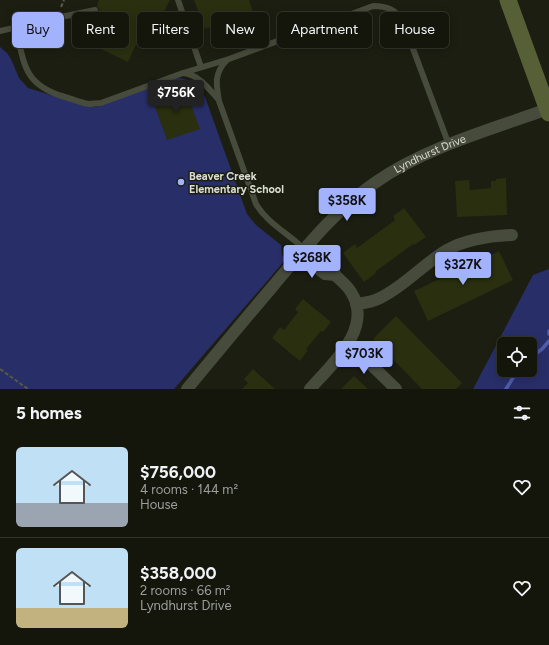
<!DOCTYPE html>
<html lang="en">
<head>
<meta charset="utf-8">
<style>
	:root { --surface:#14160c; --page:#1d1f15; --text:#f1f3f6; --muted:#9d9f9d; --line:#33352d; --accent:#a2b2fd }
	body { margin:0; font-family:Figtree,sans-serif; background:var(--page); color:var(--text); height:100vh; display:flex; flex-direction:column; font-size:15px; white-space:nowrap }
	* { box-sizing:border-box; margin:0 }
	p { font-size:13px; color:var(--muted) }
	.icon { flex:none; width:22px; height:22px; fill:none; stroke:currentColor; stroke-width:2; stroke-linecap:round; stroke-linejoin:round }
	.map { position:relative; height:389px; overflow:hidden }
	.side { display:flex; flex-direction:column; background:var(--surface); flex:1 }
	.side>* { flex:none }
	.hud { position:absolute; left:12px; top:12px; width:525px; height:36px; display:flex; gap:8px }
	.buttons { position:absolute; left:497px; top:337px; display:grid; gap:8px }
	.buttons a { display:grid; place-items:center; width:40px; height:40px; border-radius:6px; background:var(--surface); box-shadow:0 2px 10px #0003,0 0 0 1px var(--line); font-size:20px }
	.price { position:absolute; translate:-50% -34px; padding:0 9px; border-radius:4px; background:var(--accent); color:#111; font-size:13px; line-height:26px; filter:drop-shadow(0 1px 2px #0008) }
	.price::after { content:''; position:absolute; left:50%; top:24px; width:12px; height:9px; margin-left:-6px; background:inherit; clip-path:polygon(0 0,100% 0,50% 100%) }
	.price.current { background:#222; color:#fff }
	ul { padding:0; list-style:none }
	li { display:flex; align-items:center; gap:12px; height:100px; padding:0 16px }
	li+li { border-top:1px solid var(--line) }
	li span { display:grid; place-items:center; flex:none; width:112px; height:80px; border-radius:6px; color:#555 }
	li>.icon { margin-inline-start:auto }
	span .icon { width:48px; height:48px; fill:#fffc; stroke-width:1 }
	li b { font-size:17px }
	h2 { display:flex; justify-content:space-between; align-items:center; height:48px; padding:0 16px; font-size:17px }
	.pill { padding:0 14px; border-radius:6px; background:var(--surface); box-shadow:0 2px 10px #0003,0 0 0 1px var(--line); font-size:14px; line-height:36px }
	.pill.current { background:var(--accent); color:#111 }
	.map>svg:first-child { display:block }
	.green { fill:#282f68; fill-rule:evenodd }
	.lines { fill:none; stroke-linecap:round; stroke-linejoin:round }
	.stream { stroke:#4f5bab; stroke-width:3.5 }
	.building { fill:#292f0f }
	.path { stroke:#56594c; stroke-width:2; stroke-dasharray:4 2; stroke-linecap:butt }
	.service { stroke:#474b3b; stroke-width:6 }
	.minor { stroke:#474b3b; stroke-width:12 }
	.secondary { stroke:#575f36; stroke-width:17 }
	.poi-dot { fill:#a2b2fd; stroke:#1b1e10; stroke-width:1.5 }
	.labels { text-anchor:middle; dominant-baseline:central; stroke-width:3; stroke-linejoin:round; paint-order:stroke }
	.street-label { font-size:11px; fill:#dbddd4; stroke:#1b1e10 }
	.poi-label { font-size:11px; font-weight:bold; fill:#dbddd4; stroke:#1b1e10; text-anchor:start }
</style>
</head>
<body>
<div class="map">
<svg width="549" height="389" viewBox="0 0 549 389">
	<rect width="100%" height="100%" fill="#1b1e10"/>
	<g class="green">
		<path d="M 0,47 L 7,53 L 11,59 L 19,78 L 28,88 L 86,106 L 95,107 L 103,105 L 175,78 C 190,78 198,84 205,97 L 247,214 L 256,225 L 281,245 L 282,255 L 286,259 L 174,389 L 0,389 Z"/>
		<path d="M 549,269 L 549,389 L 473,389 L 533,275 ZM 504,344 L 530,344 L 530,370 L 504,370 Z"/>
	</g>
	<g class="lines">
		<g class="stream">
			<polyline points="549,331 549,334"/>
			<polyline points="530,358 542,349 549,341"/>
			<polyline points="506,389 518,370"/>
		</g>
	</g>
	<g class="building">
		<polygon points="99,0 170,0 156,28 152,26 147,37 141,34 128,62 80,39 92,15 96,14 99,12 99,9 97,6"/>
		<polygon points="194,0 249,0 253,12 205,29"/>
		<polygon points="185,88 200,129 167,140 152,99"/>
		<polygon points="506,178 507,215 457,217 455,181 469,180 470,190 491,188 491,181 496,181 496,179"/>
		<polygon points="404,208 426,237 414,245 413,244 375,272 376,273 364,282 343,253 355,244 357,248 395,220 393,216"/>
		<polygon points="499,251 513,280 428,321 414,291"/>
		<polygon points="303,299 331,322 323,332 321,331 306,349 308,350 300,361 272,338 280,327 284,330 298,312 295,309"/>
		<polygon points="396,316 462,383 456,389 422,389 373,339"/>
		<polygon points="253,369 275,389 242,389 248,383 244,379"/>
		<polygon points="354,376 368,389 341,389"/>
	</g>
	<g class="lines">
		<g class="path">
			<polyline points="61,7 64,0"/>
			<polyline points="0,369 28,389"/>
		</g>
		<g class="service">
			<polyline points="178,0 201,67"/>
			<path d="M 16,27 C 24,65 24,85 65,97 C 72,99 81,103 89,104 C 93,104 97,103 101,103 L 183,73 L 229,59 L 373,6 C 388,6 396,10 403,22 L 449,145"/>
			<polyline points="0,31 56,18 95,10"/>
			<path d="M 227,60 C 214,73 216,84 219,101 L 256,204 C 267,223 289,234 304,249"/>
			<path d="M 184,73 C 200,76 208,88 218,99"/>
		</g>
		<g class="minor">
			<path d="M 308,245 C 315,251 326,257 332,265 C 334,268 334,273 336,276 C 341,281 347,285 351,292 C 374,328 332,364 310,389"/>
			<polyline points="300,254 325,274 335,275"/>
			<path d="M 356,304 C 364,303 373,302 380,298 C 405,286 423,264 447,250 C 467,239 489,236 512,235"/>
			<polyline points="349,343 396,389"/>
			<path id="s1" d="M 187,389 C 216,354 245,319 274,285 C 305,248 336,209 376,182 C 424,148 492,129 548,109"/>
		</g>
		<polyline class="secondary" points="508,0 549,113"/>
	</g>
	<circle class="poi-dot" cx="181" cy="182" r="4"/>
	<g class="labels">
		<g class="street-label">
			<text stroke="none"><textPath href="#s1" startOffset="342">Lyndhurst Drive</textPath></text>
		</g>
		<g class="poi-label">
			<text x="189" y="176">Beaver Creek<tspan x="189" dy="13">Elementary School</tspan></text>
		</g>
	</g>
</svg>
<div class="buttons">
<a><svg class="icon" aria-label="locate" viewBox="0 0 24 24"><circle cx="12" cy="12" r="6"/><path d="M12 2v4M12 18v4M2 12h4M18 12h4"/></svg></a>
</div>
<b class="price current" style="left:176px;top:114px">$756K</b>
<b class="price" style="left:347px;top:222px">$358K</b>
<b class="price" style="left:312px;top:279px">$268K</b>
<b class="price" style="left:463px;top:286px">$327K</b>
<b class="price" style="left:364px;top:375px">$703K</b>
<div class="hud">
<a class="pill current">Buy</a>
<a class="pill">Rent</a>
<a class="pill">Filters</a>
<a class="pill">New</a>
<a class="pill">Apartment</a>
<a class="pill">House</a>
</div>
</div>
<section class="side">
<h2>5 homes<svg class="icon" aria-label="filters" viewBox="0 0 24 24"><path d="M4 7h16M4 17h16"/><circle cx="9" cy="7" r="2"/><circle cx="15" cy="17" r="2"/></svg></h2>
<ul>
<li><span style="background:linear-gradient(#bfe0f5 70%,#9aa5b1 0)"><svg class="icon" aria-label="home" viewBox="0 0 24 24"><path d="M3 11l9-7 9 7M6 9v11h12V9"/></svg></span><div><b>$756,000</b><p>4 rooms · 144 m²</p><p>House</p></div><svg class="icon" aria-label="heart" viewBox="0 0 24 24"><path d="M12 20l-8-8c-3-5 5-10 8-4 3-6 11-1 8 4z"/></svg></li>
<li><span style="background:linear-gradient(#bfe0f5 75%,#c2b280 0)"><svg class="icon" aria-label="home" viewBox="0 0 24 24"><path d="M3 11l9-7 9 7M6 9v11h12V9"/></svg></span><div><b>$358,000</b><p>2 rooms · 66 m²</p><p>Lyndhurst Drive</p></div><svg class="icon" aria-label="heart" viewBox="0 0 24 24"><path d="M12 20l-8-8c-3-5 5-10 8-4 3-6 11-1 8 4z"/></svg></li>
</ul>
</section>
</body>
</html>
